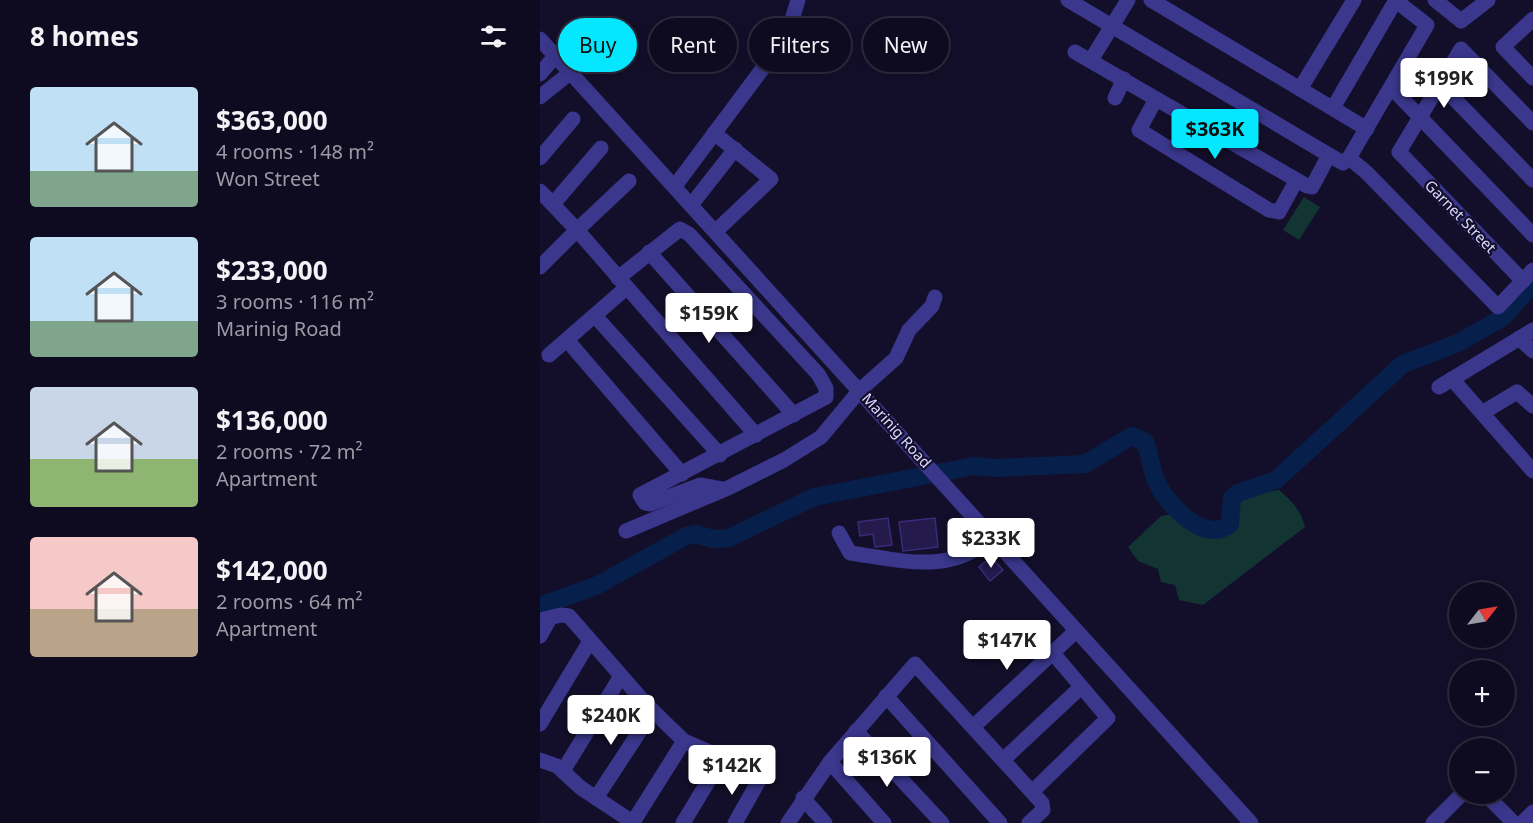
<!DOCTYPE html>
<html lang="en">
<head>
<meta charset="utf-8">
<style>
	:root { --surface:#0e0b20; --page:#1c192d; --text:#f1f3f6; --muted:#9b9ba5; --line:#2e2b3e; --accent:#04e7ff }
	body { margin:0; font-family:"Noto Sans",sans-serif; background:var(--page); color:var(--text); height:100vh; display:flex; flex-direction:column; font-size:22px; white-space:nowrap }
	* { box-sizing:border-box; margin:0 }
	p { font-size:20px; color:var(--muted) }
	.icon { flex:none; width:33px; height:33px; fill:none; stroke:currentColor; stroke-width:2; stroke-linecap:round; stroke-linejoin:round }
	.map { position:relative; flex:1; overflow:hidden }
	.drawer { display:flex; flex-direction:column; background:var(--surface); width:540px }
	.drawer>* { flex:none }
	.hud { position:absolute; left:18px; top:18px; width:570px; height:54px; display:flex; gap:12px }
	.needle { width:39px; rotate:59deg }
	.controls { position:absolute; left:909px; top:582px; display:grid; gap:12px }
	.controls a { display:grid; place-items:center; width:66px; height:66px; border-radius:50%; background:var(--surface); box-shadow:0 3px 15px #0003,0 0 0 2px var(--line); font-size:30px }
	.price { position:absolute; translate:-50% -51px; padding:0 14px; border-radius:6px; background:#fff; color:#222; font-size:20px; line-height:39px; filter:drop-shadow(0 2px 3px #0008) }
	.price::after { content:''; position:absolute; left:50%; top:36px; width:18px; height:14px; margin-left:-9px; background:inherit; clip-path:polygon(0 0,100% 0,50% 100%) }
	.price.active { background:var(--accent); color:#111 }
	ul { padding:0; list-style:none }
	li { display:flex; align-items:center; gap:18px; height:150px; padding:0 30px }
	li span { display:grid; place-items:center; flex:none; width:168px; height:120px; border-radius:6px; color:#555 }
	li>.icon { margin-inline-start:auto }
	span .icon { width:72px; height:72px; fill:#fffc; stroke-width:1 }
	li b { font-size:26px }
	h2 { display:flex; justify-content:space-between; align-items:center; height:72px; padding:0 30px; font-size:26px }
	.tag { padding:0 21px; border-radius:27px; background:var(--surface); box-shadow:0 3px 15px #0003,0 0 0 2px var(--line); font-size:21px; line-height:54px }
	.tag.active { background:var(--accent); color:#111 }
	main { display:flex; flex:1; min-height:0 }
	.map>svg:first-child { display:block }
	.green { fill:#123533 }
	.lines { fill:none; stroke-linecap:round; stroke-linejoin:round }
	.river { stroke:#07204b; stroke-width:18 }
	.building { fill:#241a4c; stroke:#3a2a7a; stroke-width:1.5 }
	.minor { stroke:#3a378c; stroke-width:15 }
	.labels { text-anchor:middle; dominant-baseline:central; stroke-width:4.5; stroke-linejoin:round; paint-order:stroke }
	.street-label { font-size:15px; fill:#ddd8ff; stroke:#130f2a }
</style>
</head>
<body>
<main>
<section class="drawer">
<h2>8 homes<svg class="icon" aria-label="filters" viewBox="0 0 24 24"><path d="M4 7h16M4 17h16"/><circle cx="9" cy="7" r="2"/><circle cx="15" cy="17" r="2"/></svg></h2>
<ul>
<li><span style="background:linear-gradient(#bfe0f5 70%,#7fa58c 0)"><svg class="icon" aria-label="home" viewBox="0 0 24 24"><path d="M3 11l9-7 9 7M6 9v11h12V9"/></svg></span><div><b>$363,000</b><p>4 rooms · 148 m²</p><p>Won Street</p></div></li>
<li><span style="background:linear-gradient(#bfe0f5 70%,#7fa58c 0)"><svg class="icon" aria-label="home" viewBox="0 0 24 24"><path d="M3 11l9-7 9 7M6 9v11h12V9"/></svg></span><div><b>$233,000</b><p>3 rooms · 116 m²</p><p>Marinig Road</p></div></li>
<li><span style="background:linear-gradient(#c9d6e8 60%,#8fb573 0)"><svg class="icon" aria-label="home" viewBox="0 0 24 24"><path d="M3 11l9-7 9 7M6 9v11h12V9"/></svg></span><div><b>$136,000</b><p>2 rooms · 72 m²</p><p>Apartment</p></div></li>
<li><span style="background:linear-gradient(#f6c9c9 60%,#b9a48a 0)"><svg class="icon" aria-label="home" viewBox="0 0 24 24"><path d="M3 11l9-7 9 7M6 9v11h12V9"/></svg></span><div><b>$142,000</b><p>2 rooms · 64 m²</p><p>Apartment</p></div></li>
</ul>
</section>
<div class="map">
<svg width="993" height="823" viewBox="0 0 993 823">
	<rect width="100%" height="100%" fill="#130f2a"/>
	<g class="green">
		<polygon points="764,197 780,207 759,240 743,230"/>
		<path d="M 739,490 C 752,501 761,510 765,527 L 663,605 L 639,600 L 635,585 L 621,582 L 618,569 L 598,561 L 588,547 L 621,516 L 632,514 L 658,535 L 685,536 L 697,527 L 700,497 Z"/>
	</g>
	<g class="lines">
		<path class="river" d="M 0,606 L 58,585 L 146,536 L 156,534 L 173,539 L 189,538 L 274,497 L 434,466 L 455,468 L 545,464 L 592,436 L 605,442 C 611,456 611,472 617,483 C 627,505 666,545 690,524 L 692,498 L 698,493 L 736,480 L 863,364 L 918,343 L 962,318 L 993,284"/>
	</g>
	<g class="building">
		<polygon points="348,518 352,545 335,547 333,534 320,536 318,522"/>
		<polygon points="395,518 398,547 363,551 359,522"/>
		<polygon points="451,557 463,570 450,581 439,567"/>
	</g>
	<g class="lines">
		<g class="minor">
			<polyline points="528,0 789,155 803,163 809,158"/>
			<polyline points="611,0 827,129"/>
			<polyline points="895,0 921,21 948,0"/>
			<polyline points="993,19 963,47 993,78"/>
			<polyline points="0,39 711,823"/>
			<polyline points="535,52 767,186 772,187 789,155"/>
			<polyline points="551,60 588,0"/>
			<polyline points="0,74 16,55"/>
			<polyline points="900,84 993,180"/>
			<polyline points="851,87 993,235"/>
			<polyline points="760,89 814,0"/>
			<polyline points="0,97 31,72"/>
			<polyline points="575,98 584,79"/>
			<polyline points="616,99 599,130 729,210 739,212 756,181"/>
			<polyline points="793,108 856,0"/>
			<polyline points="174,133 231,179 176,231"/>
			<polyline points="0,158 33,119"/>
			<polyline points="809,158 826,172 958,307 993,270"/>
			<polyline points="809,158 887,25 855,0"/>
			<polyline points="89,181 37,230 216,435"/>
			<polyline points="135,186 247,36 258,0"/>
			<polyline points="0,191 37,230 0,267"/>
			<polyline points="13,204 61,148"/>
			<polyline points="152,204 195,149"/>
			<polyline points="109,252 254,415"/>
			<polyline points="78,278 140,229 149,234 278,374 286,388 286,397 100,495 105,503 110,504 160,485 182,489"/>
			<polyline points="983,281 859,152 921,49 993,123"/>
			<polyline points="56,317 180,455"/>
			<polyline points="979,338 993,351"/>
			<polyline points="27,340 142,474"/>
			<polyline points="9,355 86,288"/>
			<polyline points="912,379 993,471"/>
			<polyline points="899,387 993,330"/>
			<polyline points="942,413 977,392 993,406"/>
			<polyline points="86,531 188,488 244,460 281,437 320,390 356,358 369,330 392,306 395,297"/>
			<path d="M 299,533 L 310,553 C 360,560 413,576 452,536"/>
			<polyline points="0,620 21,615 29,616 105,703 144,741 218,773 221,777 195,823"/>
			<polyline points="0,636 10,618"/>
			<polyline points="346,696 460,823"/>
			<polyline points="0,724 50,641"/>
			<polyline points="434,726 536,631"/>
			<polyline points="316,731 402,823"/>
			<polyline points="464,759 541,687"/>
			<polyline points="0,760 17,766 41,788 94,823"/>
			<polyline points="290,762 344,823"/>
			<polyline points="23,771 81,676"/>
			<polyline points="493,791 568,718 512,652"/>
			<polyline points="945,794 974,823"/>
			<polyline points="56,798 113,711"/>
			<polyline points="263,798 285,823"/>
			<polyline points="93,822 144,741"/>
			<polyline points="143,823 183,757"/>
			<polyline points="248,823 290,762 375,664 502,803 503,810 489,823"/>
			<polyline points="893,823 922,794"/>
			<polyline points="982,823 993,812"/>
		</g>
	</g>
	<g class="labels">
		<g class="street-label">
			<text transform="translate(921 216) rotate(46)">Garnet Street</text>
			<text transform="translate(357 430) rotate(48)">Marinig Road</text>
		</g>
	</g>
</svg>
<div class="controls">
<a><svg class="needle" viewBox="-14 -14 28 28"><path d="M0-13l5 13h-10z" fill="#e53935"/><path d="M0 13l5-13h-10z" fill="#9b9ba5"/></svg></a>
<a>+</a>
<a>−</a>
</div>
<b class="price" style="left:904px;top:109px">$199K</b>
<b class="price active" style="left:675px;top:160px">$363K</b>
<b class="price" style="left:169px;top:344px">$159K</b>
<b class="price" style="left:451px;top:569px">$233K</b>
<b class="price" style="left:467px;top:671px">$147K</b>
<b class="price" style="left:71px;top:746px">$240K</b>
<b class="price" style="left:347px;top:788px">$136K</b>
<b class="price" style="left:192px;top:796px">$142K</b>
<div class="hud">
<a class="tag active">Buy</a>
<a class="tag">Rent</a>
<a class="tag">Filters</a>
<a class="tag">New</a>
</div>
</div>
</main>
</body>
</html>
